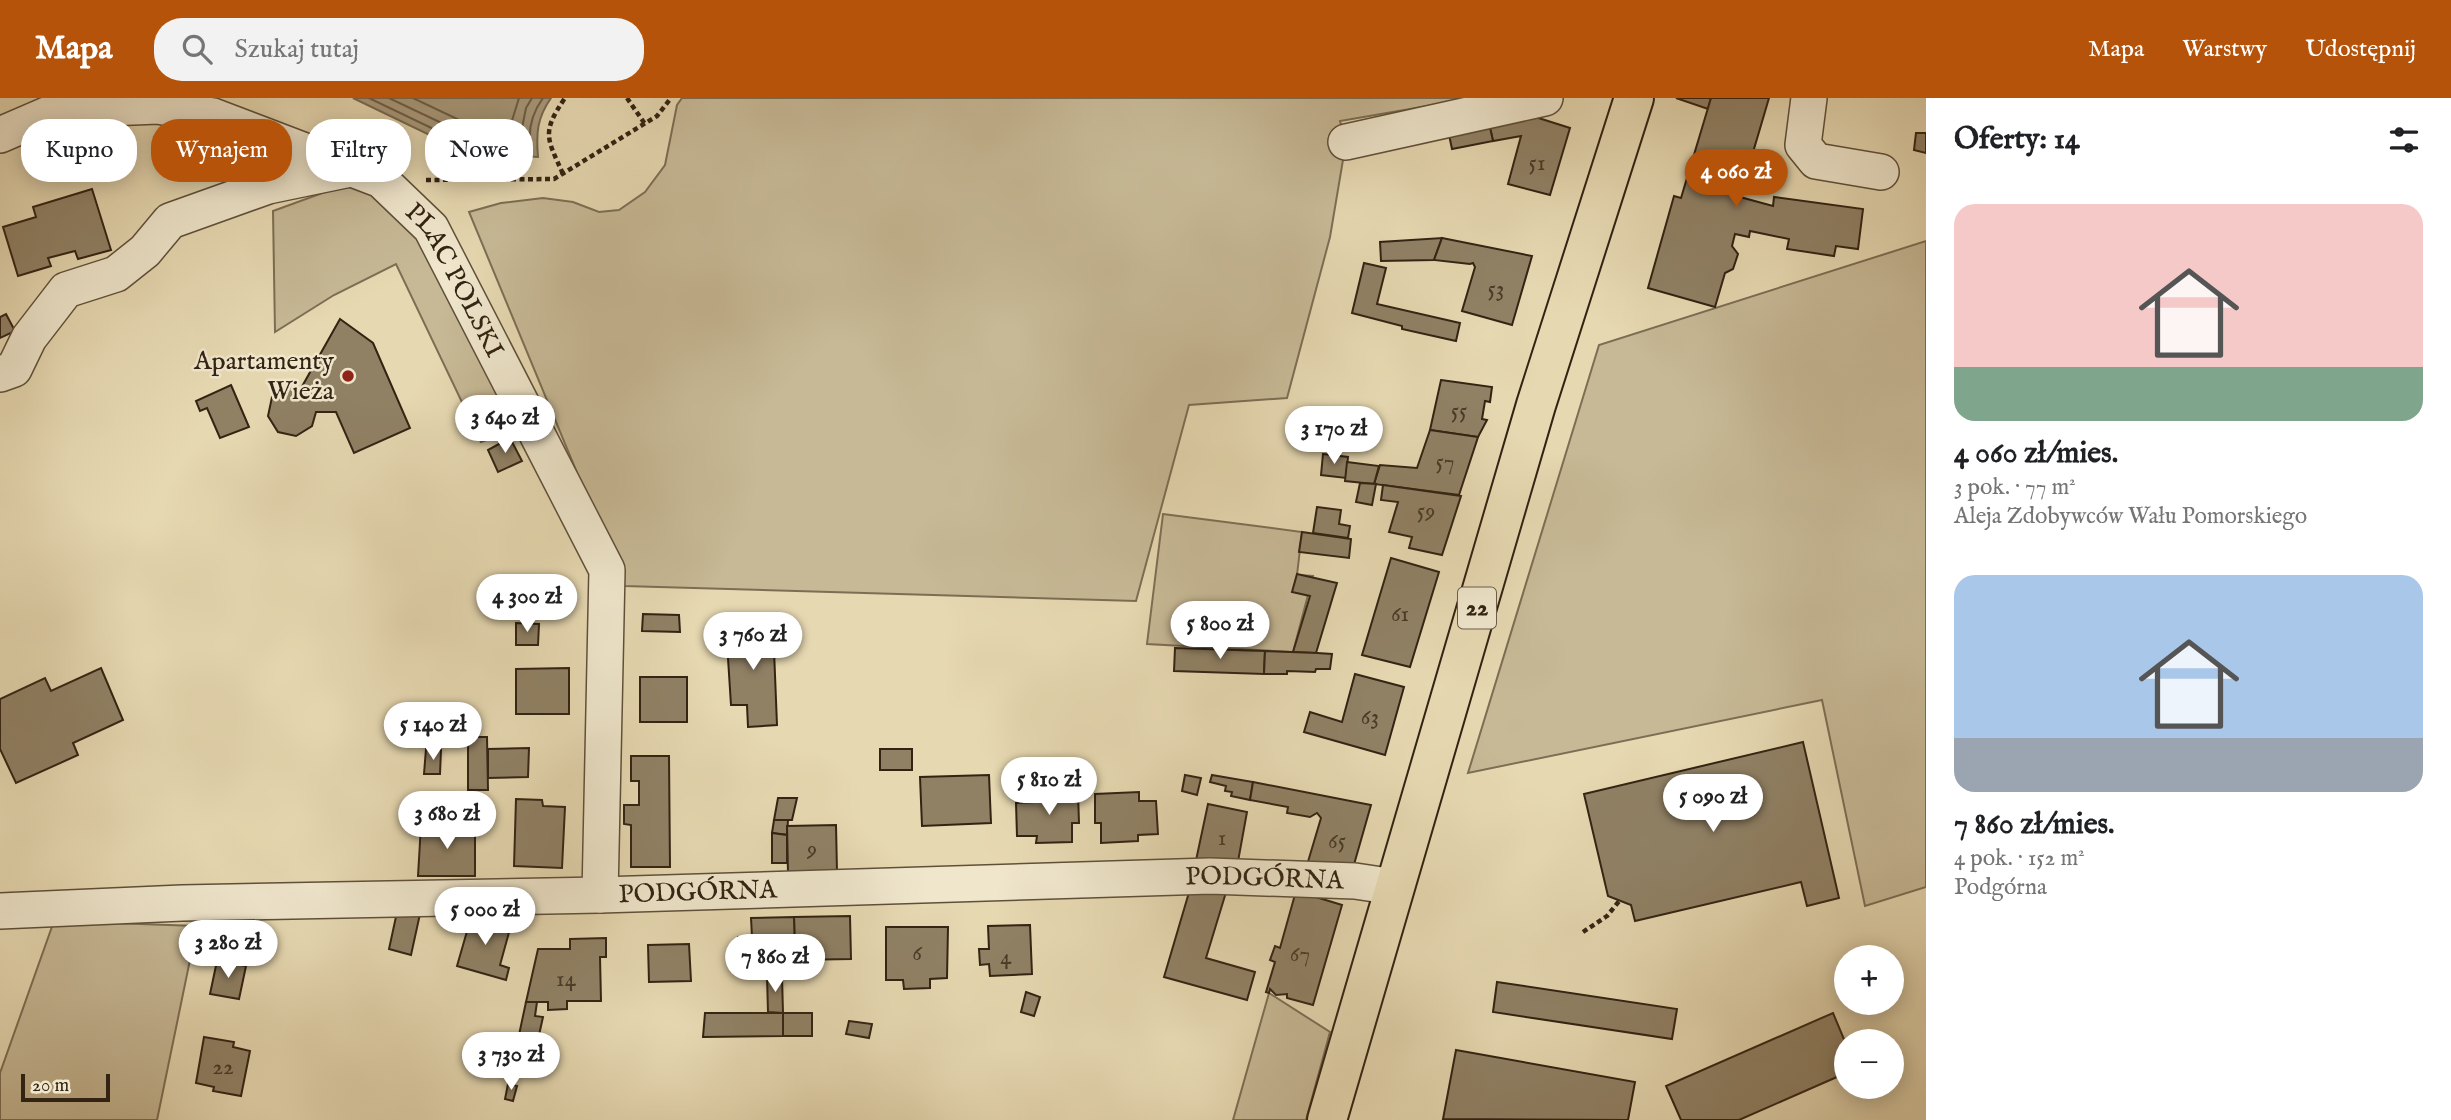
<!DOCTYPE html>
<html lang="pl">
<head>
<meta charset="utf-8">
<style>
	:root { --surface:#fff; --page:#f2f2f2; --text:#202124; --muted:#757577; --accent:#b45309 }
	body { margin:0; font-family:"IM FELL English",serif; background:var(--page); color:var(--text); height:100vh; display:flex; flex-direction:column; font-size:26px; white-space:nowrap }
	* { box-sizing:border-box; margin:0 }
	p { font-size:23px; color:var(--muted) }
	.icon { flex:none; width:38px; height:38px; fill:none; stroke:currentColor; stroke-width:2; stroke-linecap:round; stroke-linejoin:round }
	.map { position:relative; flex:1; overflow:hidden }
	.panel { display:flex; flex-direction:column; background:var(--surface); width:525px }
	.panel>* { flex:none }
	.guide { position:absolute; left:21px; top:21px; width:665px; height:63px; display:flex; gap:14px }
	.controls { position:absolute; left:1834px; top:847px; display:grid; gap:14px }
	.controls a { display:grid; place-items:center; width:70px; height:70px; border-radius:50%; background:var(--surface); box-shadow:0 4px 18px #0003; font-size:35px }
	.scale { position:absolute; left:21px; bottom:18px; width:89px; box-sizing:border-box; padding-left:7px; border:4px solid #322313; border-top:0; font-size:19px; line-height:24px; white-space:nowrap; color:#322313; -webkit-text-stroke:5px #efe6cc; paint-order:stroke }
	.price { position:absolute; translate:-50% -60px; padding:0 16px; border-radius:24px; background:#fff; color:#222; font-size:23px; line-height:46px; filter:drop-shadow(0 2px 4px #0008) }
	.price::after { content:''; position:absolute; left:50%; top:42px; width:21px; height:16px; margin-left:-10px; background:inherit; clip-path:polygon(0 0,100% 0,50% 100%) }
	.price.current { background:var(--accent); color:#fff }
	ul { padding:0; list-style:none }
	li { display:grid; align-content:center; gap:14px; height:371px; padding:0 28px }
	li span { display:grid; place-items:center; height:217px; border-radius:21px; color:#555 }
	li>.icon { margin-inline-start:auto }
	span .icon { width:126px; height:126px; fill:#fffc; stroke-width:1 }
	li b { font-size:30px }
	h2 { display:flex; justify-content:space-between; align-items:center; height:84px; padding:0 28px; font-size:30px }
	.tag { padding:0 24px; border-radius:28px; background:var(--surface); box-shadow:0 4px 18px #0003; font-size:24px; line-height:63px }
	.tag.current { background:var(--accent); color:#fff }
	header { display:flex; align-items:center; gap:42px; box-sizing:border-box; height:98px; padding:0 35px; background:var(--accent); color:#fff }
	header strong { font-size:33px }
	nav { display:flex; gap:38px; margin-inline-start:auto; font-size:24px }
	.search { width:490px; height:63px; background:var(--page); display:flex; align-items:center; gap:18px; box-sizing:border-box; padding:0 24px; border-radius:28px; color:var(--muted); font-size:26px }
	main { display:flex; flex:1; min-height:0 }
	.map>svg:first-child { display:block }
	.green { fill:#c7b996; stroke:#7c6e54; stroke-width:2 }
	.water { fill:#a99a7b; stroke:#796a51; stroke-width:2 }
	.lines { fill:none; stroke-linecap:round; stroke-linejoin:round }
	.shore { stroke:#6e5e47; stroke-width:2 }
	.building { fill:#908165; stroke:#322313; stroke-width:2 }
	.minor-casing { stroke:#5f503a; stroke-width:38 }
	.major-casing { stroke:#322313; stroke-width:42 }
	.path { stroke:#322313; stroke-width:4.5; stroke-dasharray:5 3.5; stroke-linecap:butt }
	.minor { stroke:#efe6cc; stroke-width:35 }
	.major { stroke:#e6d8b1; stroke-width:38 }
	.poi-dot { fill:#8f2418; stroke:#efe6cc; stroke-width:2.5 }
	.labels { text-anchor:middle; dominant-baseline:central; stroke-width:5; stroke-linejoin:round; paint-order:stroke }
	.number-label { font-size:23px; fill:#4a3a28 }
	.shield { fill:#efe6cc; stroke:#6b5e4a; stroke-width:2 }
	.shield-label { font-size:24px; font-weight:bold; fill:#322313 }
	.street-label { font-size:26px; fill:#322313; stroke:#efe6cc }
	.poi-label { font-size:26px; fill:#322313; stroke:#efe6cc; text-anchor:end }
</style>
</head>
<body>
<header>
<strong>Mapa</strong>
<div class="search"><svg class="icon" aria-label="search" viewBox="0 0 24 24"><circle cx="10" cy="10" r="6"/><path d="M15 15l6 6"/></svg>Szukaj tutaj</div>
<nav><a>Mapa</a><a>Warstwy</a><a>Udostępnij</a></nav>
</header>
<main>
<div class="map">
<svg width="1926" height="1022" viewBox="0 0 1926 1022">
	<rect width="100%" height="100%" fill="#e6d8b1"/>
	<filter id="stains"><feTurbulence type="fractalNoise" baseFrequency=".00286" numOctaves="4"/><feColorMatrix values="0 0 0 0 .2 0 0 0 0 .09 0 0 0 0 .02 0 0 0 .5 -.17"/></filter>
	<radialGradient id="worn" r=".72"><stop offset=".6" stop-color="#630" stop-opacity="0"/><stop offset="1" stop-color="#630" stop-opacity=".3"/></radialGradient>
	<g class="green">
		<polygon points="682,0 1474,0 1340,23 1346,44 1330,139 1287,300 1189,307 1136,503 624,488 469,114 501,105 543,100 573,104 599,114 619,112 645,94 665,67 677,7"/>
		<polygon points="358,82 442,118 536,324 481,344 396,166 334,197 275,234 273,113"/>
		<polygon points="1926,143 1926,789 1865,808 1822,602 1468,675 1599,247"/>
		<polygon points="1163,416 1302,434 1297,477 1313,478 1293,554 1147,546"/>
		<polygon points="54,823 197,828 157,1022 0,1022 0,975"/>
		<polygon points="1269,895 1330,934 1306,1022 1233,1022"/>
	</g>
	<path class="water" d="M 353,0 L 551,0 C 537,20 536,35 538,59 L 467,55 Z"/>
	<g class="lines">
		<g class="shore">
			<path d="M 369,0 L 469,48 L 526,51 L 530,48 C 528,30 532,15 543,0"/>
			<polyline points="389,0 471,39 517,42 520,40 526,10 532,0"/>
			<polyline points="413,0 474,29 507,31 510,29 519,0"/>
		</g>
	</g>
	<g class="building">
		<polygon points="1676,0 1711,0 1708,11"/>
		<polygon points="1711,0 1769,0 1749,68 1760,72 1755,86 1745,84 1740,99 1773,108 1774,99 1863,111 1858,151 1836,148 1834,158 1787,151 1789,141 1750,133 1749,139 1735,136 1732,148 1738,156 1733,171 1725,175 1715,209 1648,190 1674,98 1681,100"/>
		<polygon points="1529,17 1570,30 1550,97 1508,86 1521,38 1493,43 1489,25"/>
		<polygon points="1489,25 1493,43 1452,51 1448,32"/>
		<polygon points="1916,35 1926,35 1926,55 1914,52"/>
		<polygon points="92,91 111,152 78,161 75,153 48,160 51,168 18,178 3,129 36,119 33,109"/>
		<polygon points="1442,140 1434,162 1381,163 1380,144"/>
		<polygon points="1442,140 1532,158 1512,227 1462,213 1475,169 1473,165 1470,166 1434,162"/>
		<polygon points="1364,165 1386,170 1377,206 1460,225 1456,243 1402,231 1402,228 1352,215"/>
		<polygon points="6,216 15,233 0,240 0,219"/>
		<polygon points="340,221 373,245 410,330 354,355 336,314 316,314 312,328 296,338 278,334 268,318 272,299 288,289 300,292"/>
		<polygon points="1441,282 1492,289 1490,304 1485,303 1482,321 1487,322 1478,339 1430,332"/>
		<polygon points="231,287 249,329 220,340 207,310 200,313 196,303"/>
		<polygon points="1430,332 1478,339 1459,397 1374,386 1380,367 1417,370"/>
		<polygon points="510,340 522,363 498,374 488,352"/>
		<polygon points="1323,356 1348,359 1346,380 1321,377"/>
		<polygon points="1347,364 1379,368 1374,386 1345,383"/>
		<polygon points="1360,385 1376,386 1372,407 1356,404"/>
		<polygon points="1383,387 1461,398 1442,457 1409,450 1412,439 1389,434 1398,404 1381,402"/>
		<polygon points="1317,409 1341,412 1339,426 1350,428 1348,440 1313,435"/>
		<polygon points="1302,434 1351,441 1349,460 1299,454"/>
		<polygon points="1391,460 1439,474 1410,569 1362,557"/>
		<polygon points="1297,476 1337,485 1316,555 1293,554 1310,498 1292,494"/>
		<polygon points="643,516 679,517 680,534 642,533"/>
		<polygon points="516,525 539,526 538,547 516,547"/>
		<polygon points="773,527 777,627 748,629 747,607 731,607 726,529"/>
		<polygon points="1175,550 1265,553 1264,576 1174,573"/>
		<polygon points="1265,553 1317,555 1332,556 1330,571 1316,571 1315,574 1287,573 1287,576 1264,576"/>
		<polygon points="101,570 123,622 73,645 78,657 16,685 0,651 0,601 45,580 51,593"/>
		<polygon points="569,570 569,616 516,616 516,571"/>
		<polygon points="1355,576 1404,589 1385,657 1304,634 1310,614 1342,624"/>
		<rect x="640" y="579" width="47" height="45"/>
		<polygon points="468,639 487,639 488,692 468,692"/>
		<polygon points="1803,644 1839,800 1807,808 1801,784 1635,823 1631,807 1608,798 1584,696"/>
		<polygon points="529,650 528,679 488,680 488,651"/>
		<polygon points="426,651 441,652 440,676 424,676"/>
		<rect x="880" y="651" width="32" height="21"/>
		<polygon points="631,658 669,658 670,769 631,769 631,727 624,726 624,707 639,707 639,683 631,683"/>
		<polygon points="989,677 991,725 922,728 920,679"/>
		<polygon points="1185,677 1201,680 1197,697 1182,693"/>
		<polygon points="1212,677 1253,684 1250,702 1231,698 1232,694 1225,693 1226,688 1210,684"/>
		<polygon points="1253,684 1371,707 1353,770 1307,767 1321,720 1317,715 1310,719 1287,715 1288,709 1250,702"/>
		<polygon points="1139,694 1139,703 1156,703 1158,736 1138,737 1138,743 1101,745 1101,725 1095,725 1095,696"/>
		<polygon points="1078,695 1079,725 1072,725 1072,744 1036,745 1037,738 1017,738 1016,705 1034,704 1034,696"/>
		<polygon points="778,700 797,700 792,722 774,722"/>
		<polygon points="516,701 542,702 543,708 565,709 562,770 514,768"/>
		<polygon points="1208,706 1247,714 1237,769 1195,767"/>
		<polygon points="774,722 788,722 787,737 772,735"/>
		<polygon points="421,727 475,727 475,778 418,778"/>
		<polygon points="836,727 837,774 788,775 787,728"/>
		<polygon points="772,735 787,737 787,765 772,765"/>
		<polygon points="1190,791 1227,791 1206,860 1255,874 1247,902 1164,879"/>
		<polygon points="1296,793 1342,807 1313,907 1287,900 1287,896 1276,897 1270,891 1269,895 1266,894 1275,864 1270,862 1275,848 1280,850"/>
		<polygon points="397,814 420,816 411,857 389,851"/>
		<polygon points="472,816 511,827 500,867 509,870 506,882 457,868"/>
		<polygon points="850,818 851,861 795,862 794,819"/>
		<polygon points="794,819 795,862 738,863 738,839 752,839 751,820"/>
		<polygon points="1030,827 1032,876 990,878 989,866 980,867 979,851 989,851 988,828"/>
		<polygon points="886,829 948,829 947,880 930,881 930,890 904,891 903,882 886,882"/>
		<polygon points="606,840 606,859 600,859 601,903 567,903 567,911 548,912 548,904 526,904 538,851 570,851 570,841"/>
		<polygon points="689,846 691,883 649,884 648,847"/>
		<polygon points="217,863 246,868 239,901 210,896"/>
		<polygon points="767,878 782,878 783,915 768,914"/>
		<polygon points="1497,884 1677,911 1672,941 1493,914"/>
		<polygon points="1026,894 1040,899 1034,918 1021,914"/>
		<polygon points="526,904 537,904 535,918 543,919 535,955 516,951"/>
		<polygon points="705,915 783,915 783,938 703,939"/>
		<rect x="783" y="915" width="29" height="23"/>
		<polygon points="1833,915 1846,946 1846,975 1739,1022 1681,1022 1666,988"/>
		<polygon points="849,923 872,926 869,940 846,936"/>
		<polygon points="204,939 234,944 233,949 250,953 241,998 213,993 214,989 196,985"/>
		<polygon points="1456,952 1635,984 1628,1022 1443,1021"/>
		<polygon points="508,986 517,988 513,1003 505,1001"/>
	</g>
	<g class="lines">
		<g class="minor-casing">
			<g id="minor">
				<polyline points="1809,0 1803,47 1816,63 1881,74"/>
				<path id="s1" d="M 0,37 L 58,12 L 158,8 L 213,18 L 381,82 L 431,130 L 607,472 L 600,797"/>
				<polyline points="1346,44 1545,0"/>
				<polyline points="0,276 14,271 29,240 66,192 116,176 145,153 170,123 268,88 355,70"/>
				<path id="s2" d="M 0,813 L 182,805 L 600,797 L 1210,778 L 1355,783 L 1395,789"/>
			</g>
		</g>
		<g class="major-casing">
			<polyline id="major" points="1327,1022 1536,307 1634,0"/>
		</g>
		<g class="path">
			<polyline points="627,0 645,26"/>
			<path d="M 563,76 C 547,40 541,35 565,0"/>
			<polyline points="426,82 554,81 657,18 671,0"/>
			<polyline points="1583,834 1607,818 1620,802"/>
		</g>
		<use href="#minor" class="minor"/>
		<use href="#major" class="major"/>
	</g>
	<circle class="poi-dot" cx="348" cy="278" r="7"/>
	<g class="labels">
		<g class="number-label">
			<text x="1537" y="65">51</text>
			<text x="1496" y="191">53</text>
			<text x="1459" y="313">55</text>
			<text x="1445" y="364">57</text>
			<text x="1426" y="413">59</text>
			<text x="1400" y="516">61</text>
			<text x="1370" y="619">63</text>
			<text x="1222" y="740">1</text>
			<text x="1337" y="743">65</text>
			<text x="812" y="751">9</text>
			<text x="917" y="855">6</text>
			<text x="1300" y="856">67</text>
			<text x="1006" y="859">4</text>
			<text x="566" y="881">14</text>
			<text x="223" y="969">22</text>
		</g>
		<rect class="shield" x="1458" y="489.5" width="38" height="41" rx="5"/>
		<g class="shield-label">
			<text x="1477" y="510">22</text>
		</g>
		<g class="street-label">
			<text stroke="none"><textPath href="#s1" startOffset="525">PLAC POLSKI</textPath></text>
			<text stroke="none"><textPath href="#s2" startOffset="1265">PODGÓRNA</textPath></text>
			<text stroke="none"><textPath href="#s2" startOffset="698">PODGÓRNA</textPath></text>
		</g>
		<g class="poi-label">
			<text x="334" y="263">Apartamenty<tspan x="334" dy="30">Wieża</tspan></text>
		</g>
	</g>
	<rect width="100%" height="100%" filter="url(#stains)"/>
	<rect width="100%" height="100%" fill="url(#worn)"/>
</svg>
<div class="controls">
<a>+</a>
<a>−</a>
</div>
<div class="scale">20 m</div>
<b class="price current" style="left:1736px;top:111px">4 060 zł</b>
<b class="price" style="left:505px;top:357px">3 640 zł</b>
<b class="price" style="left:1334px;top:368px">3 170 zł</b>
<b class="price" style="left:527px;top:536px">4 300 zł</b>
<b class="price" style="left:1220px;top:563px">5 800 zł</b>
<b class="price" style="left:753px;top:574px">3 760 zł</b>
<b class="price" style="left:433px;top:664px">5 140 zł</b>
<b class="price" style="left:1049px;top:719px">5 810 zł</b>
<b class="price" style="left:1713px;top:736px">5 090 zł</b>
<b class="price" style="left:447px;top:753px">3 680 zł</b>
<b class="price" style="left:485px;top:849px">5 000 zł</b>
<b class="price" style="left:228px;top:882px">3 280 zł</b>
<b class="price" style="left:775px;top:896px">7 860 zł</b>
<b class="price" style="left:511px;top:994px">3 730 zł</b>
<div class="guide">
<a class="tag">Kupno</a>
<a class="tag current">Wynajem</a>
<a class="tag">Filtry</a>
<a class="tag">Nowe</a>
</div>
</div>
<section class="panel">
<h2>Oferty: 14<svg class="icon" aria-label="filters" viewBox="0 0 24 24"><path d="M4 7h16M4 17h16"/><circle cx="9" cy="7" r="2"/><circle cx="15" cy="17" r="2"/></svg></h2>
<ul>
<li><span style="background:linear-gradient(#f6c9c9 75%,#7fa58c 0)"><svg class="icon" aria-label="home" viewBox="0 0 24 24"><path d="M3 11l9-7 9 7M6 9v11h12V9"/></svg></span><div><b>4 060 zł/mies.</b><p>3 pok. · 77 m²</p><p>Aleja Zdobywców Wału Pomorskiego</p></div></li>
<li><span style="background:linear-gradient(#a9c7e8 75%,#9aa5b1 0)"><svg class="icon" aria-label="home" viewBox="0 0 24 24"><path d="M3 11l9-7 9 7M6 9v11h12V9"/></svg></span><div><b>7 860 zł/mies.</b><p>4 pok. · 152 m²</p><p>Podgórna</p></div></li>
</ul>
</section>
</main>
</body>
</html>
